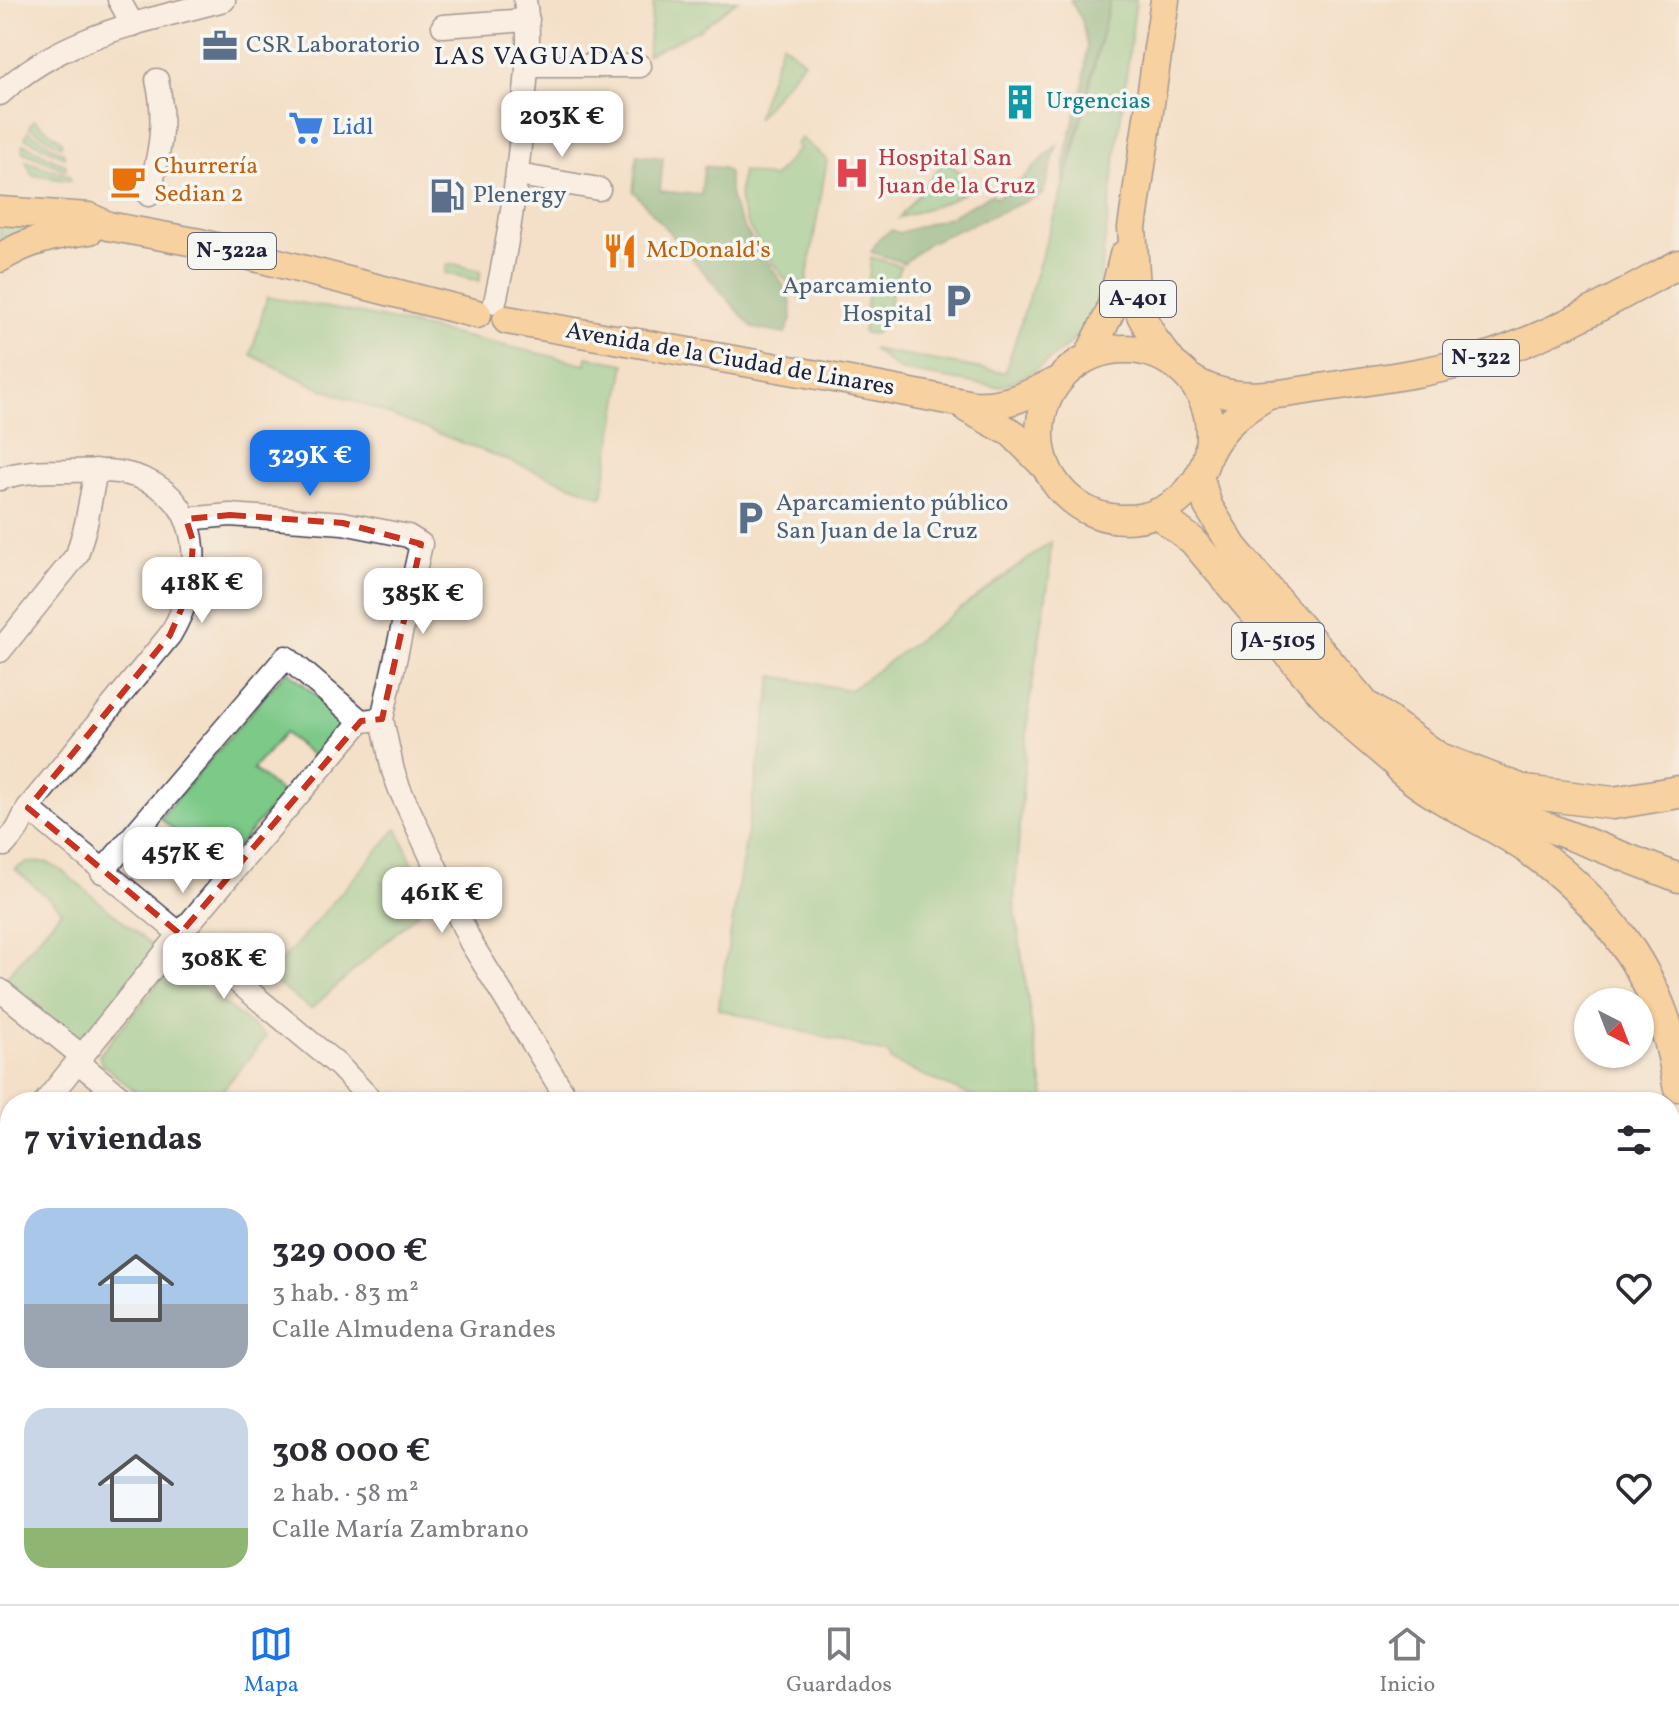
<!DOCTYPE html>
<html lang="es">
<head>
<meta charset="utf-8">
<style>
	:root { --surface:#fff; --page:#f7f7f7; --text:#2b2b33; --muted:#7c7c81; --line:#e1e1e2; --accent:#1a73e8 }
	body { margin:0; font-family:Vollkorn,serif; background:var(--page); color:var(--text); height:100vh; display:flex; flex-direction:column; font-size:30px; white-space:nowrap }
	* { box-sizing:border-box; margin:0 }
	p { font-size:26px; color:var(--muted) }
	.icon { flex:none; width:44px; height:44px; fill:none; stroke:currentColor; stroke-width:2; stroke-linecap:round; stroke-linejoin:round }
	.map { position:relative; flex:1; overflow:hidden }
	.drawer { position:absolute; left:0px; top:1092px; width:1680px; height:512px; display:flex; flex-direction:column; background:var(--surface); border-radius:32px 32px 0 0; box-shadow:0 2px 6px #0004 }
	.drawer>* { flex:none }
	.needle { width:52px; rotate:138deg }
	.fabs { position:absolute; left:1574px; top:988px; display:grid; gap:16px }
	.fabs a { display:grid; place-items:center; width:80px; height:80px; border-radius:50%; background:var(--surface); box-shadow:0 2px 6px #0004; font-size:40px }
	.price { position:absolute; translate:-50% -68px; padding:0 18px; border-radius:16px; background:#fff; color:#222; font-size:26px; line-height:52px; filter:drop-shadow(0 2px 4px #0008) }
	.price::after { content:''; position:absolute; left:50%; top:48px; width:24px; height:18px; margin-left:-12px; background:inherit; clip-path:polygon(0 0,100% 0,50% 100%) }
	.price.selected { background:var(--accent); color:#fff }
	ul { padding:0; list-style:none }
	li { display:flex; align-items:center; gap:24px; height:200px; padding:0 24px }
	li span { display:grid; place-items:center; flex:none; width:224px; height:160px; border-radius:24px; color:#555 }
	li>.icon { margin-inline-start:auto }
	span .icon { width:96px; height:96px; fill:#fffc; stroke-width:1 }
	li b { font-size:34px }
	h2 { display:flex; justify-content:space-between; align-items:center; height:96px; padding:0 24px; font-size:34px }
	.dock { display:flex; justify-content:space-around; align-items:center; height:112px; border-top:2px solid var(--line); background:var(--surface); font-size:22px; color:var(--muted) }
	.dock a { display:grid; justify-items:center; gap:4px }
	.dock .selected { color:var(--accent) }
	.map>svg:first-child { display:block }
	.green { fill:#7dc988; stroke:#507662; stroke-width:2 }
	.forest { fill:#66ad74; stroke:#446858; stroke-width:2 }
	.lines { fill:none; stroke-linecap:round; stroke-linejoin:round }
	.minor-casing { stroke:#423e50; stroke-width:25 }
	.major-casing { stroke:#423e50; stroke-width:31 }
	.highway-casing { stroke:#423e50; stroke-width:35 }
	.minor { stroke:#fff; stroke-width:22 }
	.major { stroke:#fabe6e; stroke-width:28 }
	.highway { stroke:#fabe6e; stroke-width:32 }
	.marked { fill:none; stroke:#c8321e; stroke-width:6; stroke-dasharray:16 10; stroke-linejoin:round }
	.labels { text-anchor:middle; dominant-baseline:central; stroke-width:7; stroke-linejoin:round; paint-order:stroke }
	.shield { fill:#f6f6f2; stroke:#626272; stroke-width:2 }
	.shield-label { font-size:22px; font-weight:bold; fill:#22223b }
	.service-label { font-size:24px; fill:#4e5e75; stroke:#f6f6f2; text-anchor:start }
	.culture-label { font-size:24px; fill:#0d838f; stroke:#f6f6f2; text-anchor:start }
	.shop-label { font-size:24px; fill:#366cbe; stroke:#f6f6f2; text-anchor:start }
	.health-label { font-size:24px; fill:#be3a42; stroke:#f6f6f2; text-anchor:start }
	.food-label { font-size:24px; fill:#c56008; stroke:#f6f6f2; text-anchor:start }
	.street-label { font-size:24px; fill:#22223b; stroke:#f6f6f2 }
	.neighbourhood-label { font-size:26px; letter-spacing:2px; fill:#22223b; stroke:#f6f6f2 }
</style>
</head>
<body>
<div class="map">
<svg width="1679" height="1604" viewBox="0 0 1679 1604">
	<rect width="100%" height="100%" fill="#f6f6f2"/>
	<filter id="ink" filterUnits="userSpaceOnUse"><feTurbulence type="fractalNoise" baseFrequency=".0125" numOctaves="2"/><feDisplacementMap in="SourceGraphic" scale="16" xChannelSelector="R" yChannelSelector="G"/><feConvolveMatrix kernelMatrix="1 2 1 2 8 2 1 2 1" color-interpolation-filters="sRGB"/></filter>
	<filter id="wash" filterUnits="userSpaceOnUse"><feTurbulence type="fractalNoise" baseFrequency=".006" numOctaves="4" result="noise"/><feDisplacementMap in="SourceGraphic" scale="32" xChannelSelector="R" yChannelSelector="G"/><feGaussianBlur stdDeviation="1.8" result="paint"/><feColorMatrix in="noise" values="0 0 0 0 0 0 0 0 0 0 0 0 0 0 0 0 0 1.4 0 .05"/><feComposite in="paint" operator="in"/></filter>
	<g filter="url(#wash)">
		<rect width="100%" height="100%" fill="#f4e0c8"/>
		<g class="green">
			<polygon points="654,0 738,0 699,30 647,55"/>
			<path d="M 1110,0 L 1136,0 L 1097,301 C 1093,312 1089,325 1080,334 C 1062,352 1020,384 996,387 L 899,370 L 872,349 L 1005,373 L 1074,152 Z"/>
			<polygon points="782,43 804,61 756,119"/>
			<polygon points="34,120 62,141 61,146 29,127"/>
			<polygon points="28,131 64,153 64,157 25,138"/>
			<path d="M 801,138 L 827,160 L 804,296 L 799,298 C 781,272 746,234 740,203 C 738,193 741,181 742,171 L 773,178 L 799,148 L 795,144 Z"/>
			<polygon points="24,144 66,165 66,170 23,152"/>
			<polygon points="26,161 69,175 71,181 32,175"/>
			<polygon points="945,161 978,185 951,200 899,218"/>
			<polygon points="0,220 66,221 0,246"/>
			<path d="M 871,257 L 901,266 C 889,284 891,325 874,334 L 863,333 Z"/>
			<polygon points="454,264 481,271 479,281 445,273 447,265"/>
			<polygon points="267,297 363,314 586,364 587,357 625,364 602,497 313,385 251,355"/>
			<polygon points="1051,542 1049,578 1029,705 1014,902 1034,1042 1046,1102 985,1102 891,1061 889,1054 718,1009 773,676 850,690"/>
			<polygon points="287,670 345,721 314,757 284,733 253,769 283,794 219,868 160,818"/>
			<polygon points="397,828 430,902 311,1009 268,977"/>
			<polygon points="46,862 61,870 156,949 78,1045 2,982 62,910 15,869 26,863"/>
			<polygon points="174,964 266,1037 213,1102 147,1102 101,1063 99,1055"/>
		</g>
		<g class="forest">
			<polygon points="1070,0 1110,0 1062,194 1066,151 1084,82 1087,47 1082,20"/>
			<polygon points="1057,145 1043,194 930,242 904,263 871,252 879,238 892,230 899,233 949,217 992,194 996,198 1020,181"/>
			<path d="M 637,155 L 663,158 L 660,191 L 701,195 L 704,166 L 723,168 L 729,173 C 725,225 774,257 791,302 L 792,317 L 785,334 L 753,328 L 633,191 Z"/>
		</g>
	</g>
	<g filter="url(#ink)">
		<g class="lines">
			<g class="minor-casing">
				<g id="minor">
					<polyline points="119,0 133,25"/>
					<polyline points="443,26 528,20"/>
					<polyline points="527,66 640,66"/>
					<path d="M 0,94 C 62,35 144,22 224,0"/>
					<polyline points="518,175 599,189"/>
					<path d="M 149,195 C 159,155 167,121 157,80"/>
					<path d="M 495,302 C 509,240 518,176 523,112 C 527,74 531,37 525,0"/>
					<path d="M 0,479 C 21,471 44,471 67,471 C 93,470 122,469 146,480 C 210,509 200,585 170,635 L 28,808 L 17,830 L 4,845"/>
					<polyline points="186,519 230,515 343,523 408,536 421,544 382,719"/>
					<polyline points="0,651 77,555 86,524 96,470"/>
					<polyline points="361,721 382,719 393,771 400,790 471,943 569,1102"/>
					<polyline points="28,808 339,1066 373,1102"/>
					<polyline points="102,872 286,657 361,721"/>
					<polyline points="0,990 83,1057"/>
					<polyline points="79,1063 127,1102"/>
					<polyline points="45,1102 180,934 361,721"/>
					<polyline points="0,1156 10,1144"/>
				</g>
			</g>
			<g class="major-casing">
				<g id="major">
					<polyline points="1165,0 1132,228 1136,288 1141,315 1154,339 1171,361"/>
					<polyline points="0,211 89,217 108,226 200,243 477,314"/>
					<path d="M 0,258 C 30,239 56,235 90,230"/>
					<path d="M 507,320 L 829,377 L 973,405 C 1006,407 1030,394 1059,380"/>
					<circle cx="1125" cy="434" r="85"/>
					<polyline points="1089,356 1110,312 1124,255"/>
					<path d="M 1190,378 C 1231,406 1280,394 1326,387 C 1378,379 1430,373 1481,358 C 1550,337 1616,298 1679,264"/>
					<polyline points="968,409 1012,433 1046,467"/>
					<path d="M 1209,452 C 1222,426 1240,412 1265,397"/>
					<polyline points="1199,476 1208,506 1233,547 1385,727"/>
					<polyline points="1156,513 1193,541 1318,689 1353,727 1401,768 1455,794 1501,809 1679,878"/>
				</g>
			</g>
			<g class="highway-casing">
				<g id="highway">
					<polyline points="1371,710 1437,758 1525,792 1613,803 1679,792"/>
					<path d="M 1401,768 C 1434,797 1473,813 1510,836 C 1601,893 1665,977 1679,1085"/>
					<polyline points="1670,1181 1679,1137"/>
					<polyline points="1670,1277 1679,1253"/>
					<polyline points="1670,1392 1679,1369"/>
					<polyline points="1670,1468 1679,1447"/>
					<polyline points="1548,1604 1552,1594"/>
					<polyline points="1611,1604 1615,1594"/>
				</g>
			</g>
			<use href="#minor" class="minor"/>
			<use href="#major" class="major"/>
			<use href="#highway" class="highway"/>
		</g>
	</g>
	<path d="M0 0H1679V1604H0ZM 230,515 L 343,523 L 421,544 L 382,719 L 361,721 L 180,934 L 28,808 L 170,635 L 190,589 L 193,541 L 186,519 Z" fill="#f4e0c8" fill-opacity=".55" fill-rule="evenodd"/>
	<path class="marked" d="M 230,515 L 343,523 L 421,544 L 382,719 L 361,721 L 180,934 L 28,808 L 170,635 L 190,589 L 193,541 L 186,519 Z"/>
	<defs>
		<g id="office-bare" transform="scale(2.76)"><path d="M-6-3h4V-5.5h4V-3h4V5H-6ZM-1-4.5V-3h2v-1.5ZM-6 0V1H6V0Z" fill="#5c6f8a" stroke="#f6f6f2" stroke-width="2.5" paint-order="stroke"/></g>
		<g id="building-bare" transform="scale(2.76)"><path d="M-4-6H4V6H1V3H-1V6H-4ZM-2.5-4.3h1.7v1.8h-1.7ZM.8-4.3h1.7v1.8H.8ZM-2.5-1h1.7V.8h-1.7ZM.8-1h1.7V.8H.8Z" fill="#0f9aa8" stroke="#f6f6f2" stroke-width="2.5" paint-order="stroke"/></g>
		<g id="supermarket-bare" transform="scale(2.76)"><path d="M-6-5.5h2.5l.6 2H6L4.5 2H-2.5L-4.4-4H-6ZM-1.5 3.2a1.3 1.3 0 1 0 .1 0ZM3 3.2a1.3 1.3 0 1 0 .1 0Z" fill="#3f7fe0" stroke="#f6f6f2" stroke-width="2.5" paint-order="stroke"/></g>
		<g id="hospital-bare" transform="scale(2.76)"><path d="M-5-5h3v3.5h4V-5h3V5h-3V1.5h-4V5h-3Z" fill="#e0444e" stroke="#f6f6f2" stroke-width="2.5" paint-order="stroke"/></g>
		<g id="cafe-bare" transform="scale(2.76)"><path d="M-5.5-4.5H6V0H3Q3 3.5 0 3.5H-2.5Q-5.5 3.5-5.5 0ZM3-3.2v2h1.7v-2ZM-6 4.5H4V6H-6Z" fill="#e8710a" stroke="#f6f6f2" stroke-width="2.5" paint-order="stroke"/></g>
		<g id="fuel-bare" transform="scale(2.76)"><path d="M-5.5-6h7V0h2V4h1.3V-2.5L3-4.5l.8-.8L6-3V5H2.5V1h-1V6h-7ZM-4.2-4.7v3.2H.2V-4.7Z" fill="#5c6f8a" stroke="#f6f6f2" stroke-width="2.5" paint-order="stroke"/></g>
		<g id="restaurant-bare" transform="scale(2.76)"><path d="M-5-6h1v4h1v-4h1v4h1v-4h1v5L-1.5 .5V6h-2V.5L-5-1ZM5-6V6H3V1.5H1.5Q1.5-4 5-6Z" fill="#e8710a" stroke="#f6f6f2" stroke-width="2.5" paint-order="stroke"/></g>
		<g id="parking-bare" transform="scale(2.76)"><path d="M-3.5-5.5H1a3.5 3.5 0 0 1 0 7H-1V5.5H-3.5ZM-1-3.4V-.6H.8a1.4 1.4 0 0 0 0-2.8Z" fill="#5c6f8a" stroke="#f6f6f2" stroke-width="2.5" paint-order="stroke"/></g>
	</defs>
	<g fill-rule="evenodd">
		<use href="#office-bare" x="220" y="46"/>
		<use href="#building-bare" x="1020" y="102"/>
		<use href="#supermarket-bare" x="306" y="128"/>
		<use href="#hospital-bare" x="852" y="173"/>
		<use href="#cafe-bare" x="128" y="181"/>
		<use href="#fuel-bare" x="447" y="196"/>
		<use href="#restaurant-bare" x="620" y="251"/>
		<use href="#parking-bare" x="958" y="301"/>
		<use href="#parking-bare" x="750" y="518"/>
	</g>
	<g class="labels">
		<g class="shield">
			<rect x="188" y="233" width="88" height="36" rx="6"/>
			<rect x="1100" y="281" width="76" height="36" rx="6"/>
			<rect x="1443" y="340" width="76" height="36" rx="6"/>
			<rect x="1232" y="623" width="92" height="36" rx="6"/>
		</g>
		<g class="shield-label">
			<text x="232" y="251">N-322a</text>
			<text x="1138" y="299">A-401</text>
			<text x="1481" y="358">N-322</text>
			<text x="1278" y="641">JA-5105</text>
		</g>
		<g class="service-label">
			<text x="246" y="46">CSR Laboratorio</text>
			<text x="473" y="196">Plenergy</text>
			<text x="932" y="287" text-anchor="end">Aparcamiento<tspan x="932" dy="28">Hospital</tspan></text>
			<text x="776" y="504">Aparcamiento público<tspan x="776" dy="28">San Juan de la Cruz</tspan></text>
		</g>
		<g class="culture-label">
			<text x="1046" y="102">Urgencias</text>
		</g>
		<g class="shop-label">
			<text x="332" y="128">Lidl</text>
		</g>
		<g class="health-label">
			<text x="878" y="159">Hospital San<tspan x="878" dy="28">Juan de la Cruz</tspan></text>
		</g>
		<g class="food-label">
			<text x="154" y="167">Churrería<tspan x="154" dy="28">Sedian 2</tspan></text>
			<text x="646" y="251">McDonald's</text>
		</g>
		<g class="street-label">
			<text transform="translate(730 360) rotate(10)">Avenida de la Ciudad de Linares</text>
		</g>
		<g class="neighbourhood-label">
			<text x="540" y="57">LAS VAGUADAS</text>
		</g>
	</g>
</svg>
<div class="fabs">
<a><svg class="needle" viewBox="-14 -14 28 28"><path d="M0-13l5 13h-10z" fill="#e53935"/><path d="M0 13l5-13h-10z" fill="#7c7c81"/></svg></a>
</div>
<b class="price" style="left:562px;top:159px">203K €</b>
<b class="price selected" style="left:310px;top:498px">329K €</b>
<b class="price" style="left:202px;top:625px">418K €</b>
<b class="price" style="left:423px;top:636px">385K €</b>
<b class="price" style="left:183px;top:895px">457K €</b>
<b class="price" style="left:442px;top:935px">461K €</b>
<b class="price" style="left:224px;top:1001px">308K €</b>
<section class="drawer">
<h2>7 viviendas<svg class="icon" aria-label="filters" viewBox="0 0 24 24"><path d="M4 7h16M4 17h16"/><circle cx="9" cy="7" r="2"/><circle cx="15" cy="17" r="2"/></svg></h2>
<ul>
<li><span style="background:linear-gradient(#a9c7e8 60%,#9aa5b1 0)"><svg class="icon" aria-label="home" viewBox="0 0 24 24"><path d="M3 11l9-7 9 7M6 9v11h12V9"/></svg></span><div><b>329 000 €</b><p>3 hab. · 83 m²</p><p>Calle Almudena Grandes</p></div><svg class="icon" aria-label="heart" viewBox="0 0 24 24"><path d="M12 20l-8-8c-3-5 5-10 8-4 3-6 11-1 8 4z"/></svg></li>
<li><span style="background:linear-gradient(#c9d6e8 75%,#8fb573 0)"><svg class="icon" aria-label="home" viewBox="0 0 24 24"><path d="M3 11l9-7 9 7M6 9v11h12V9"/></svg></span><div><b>308 000 €</b><p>2 hab. · 58 m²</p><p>Calle María Zambrano</p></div><svg class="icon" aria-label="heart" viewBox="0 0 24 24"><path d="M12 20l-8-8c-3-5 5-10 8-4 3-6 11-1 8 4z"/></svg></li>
</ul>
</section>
</div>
<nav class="dock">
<a class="selected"><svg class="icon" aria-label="map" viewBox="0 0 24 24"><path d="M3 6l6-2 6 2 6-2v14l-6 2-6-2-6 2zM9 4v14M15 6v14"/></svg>Mapa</a>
<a><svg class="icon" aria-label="saved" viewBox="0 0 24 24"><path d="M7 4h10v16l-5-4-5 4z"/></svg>Guardados</a>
<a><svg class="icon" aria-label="home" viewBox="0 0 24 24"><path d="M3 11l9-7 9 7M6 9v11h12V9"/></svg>Inicio</a>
</nav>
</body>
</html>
